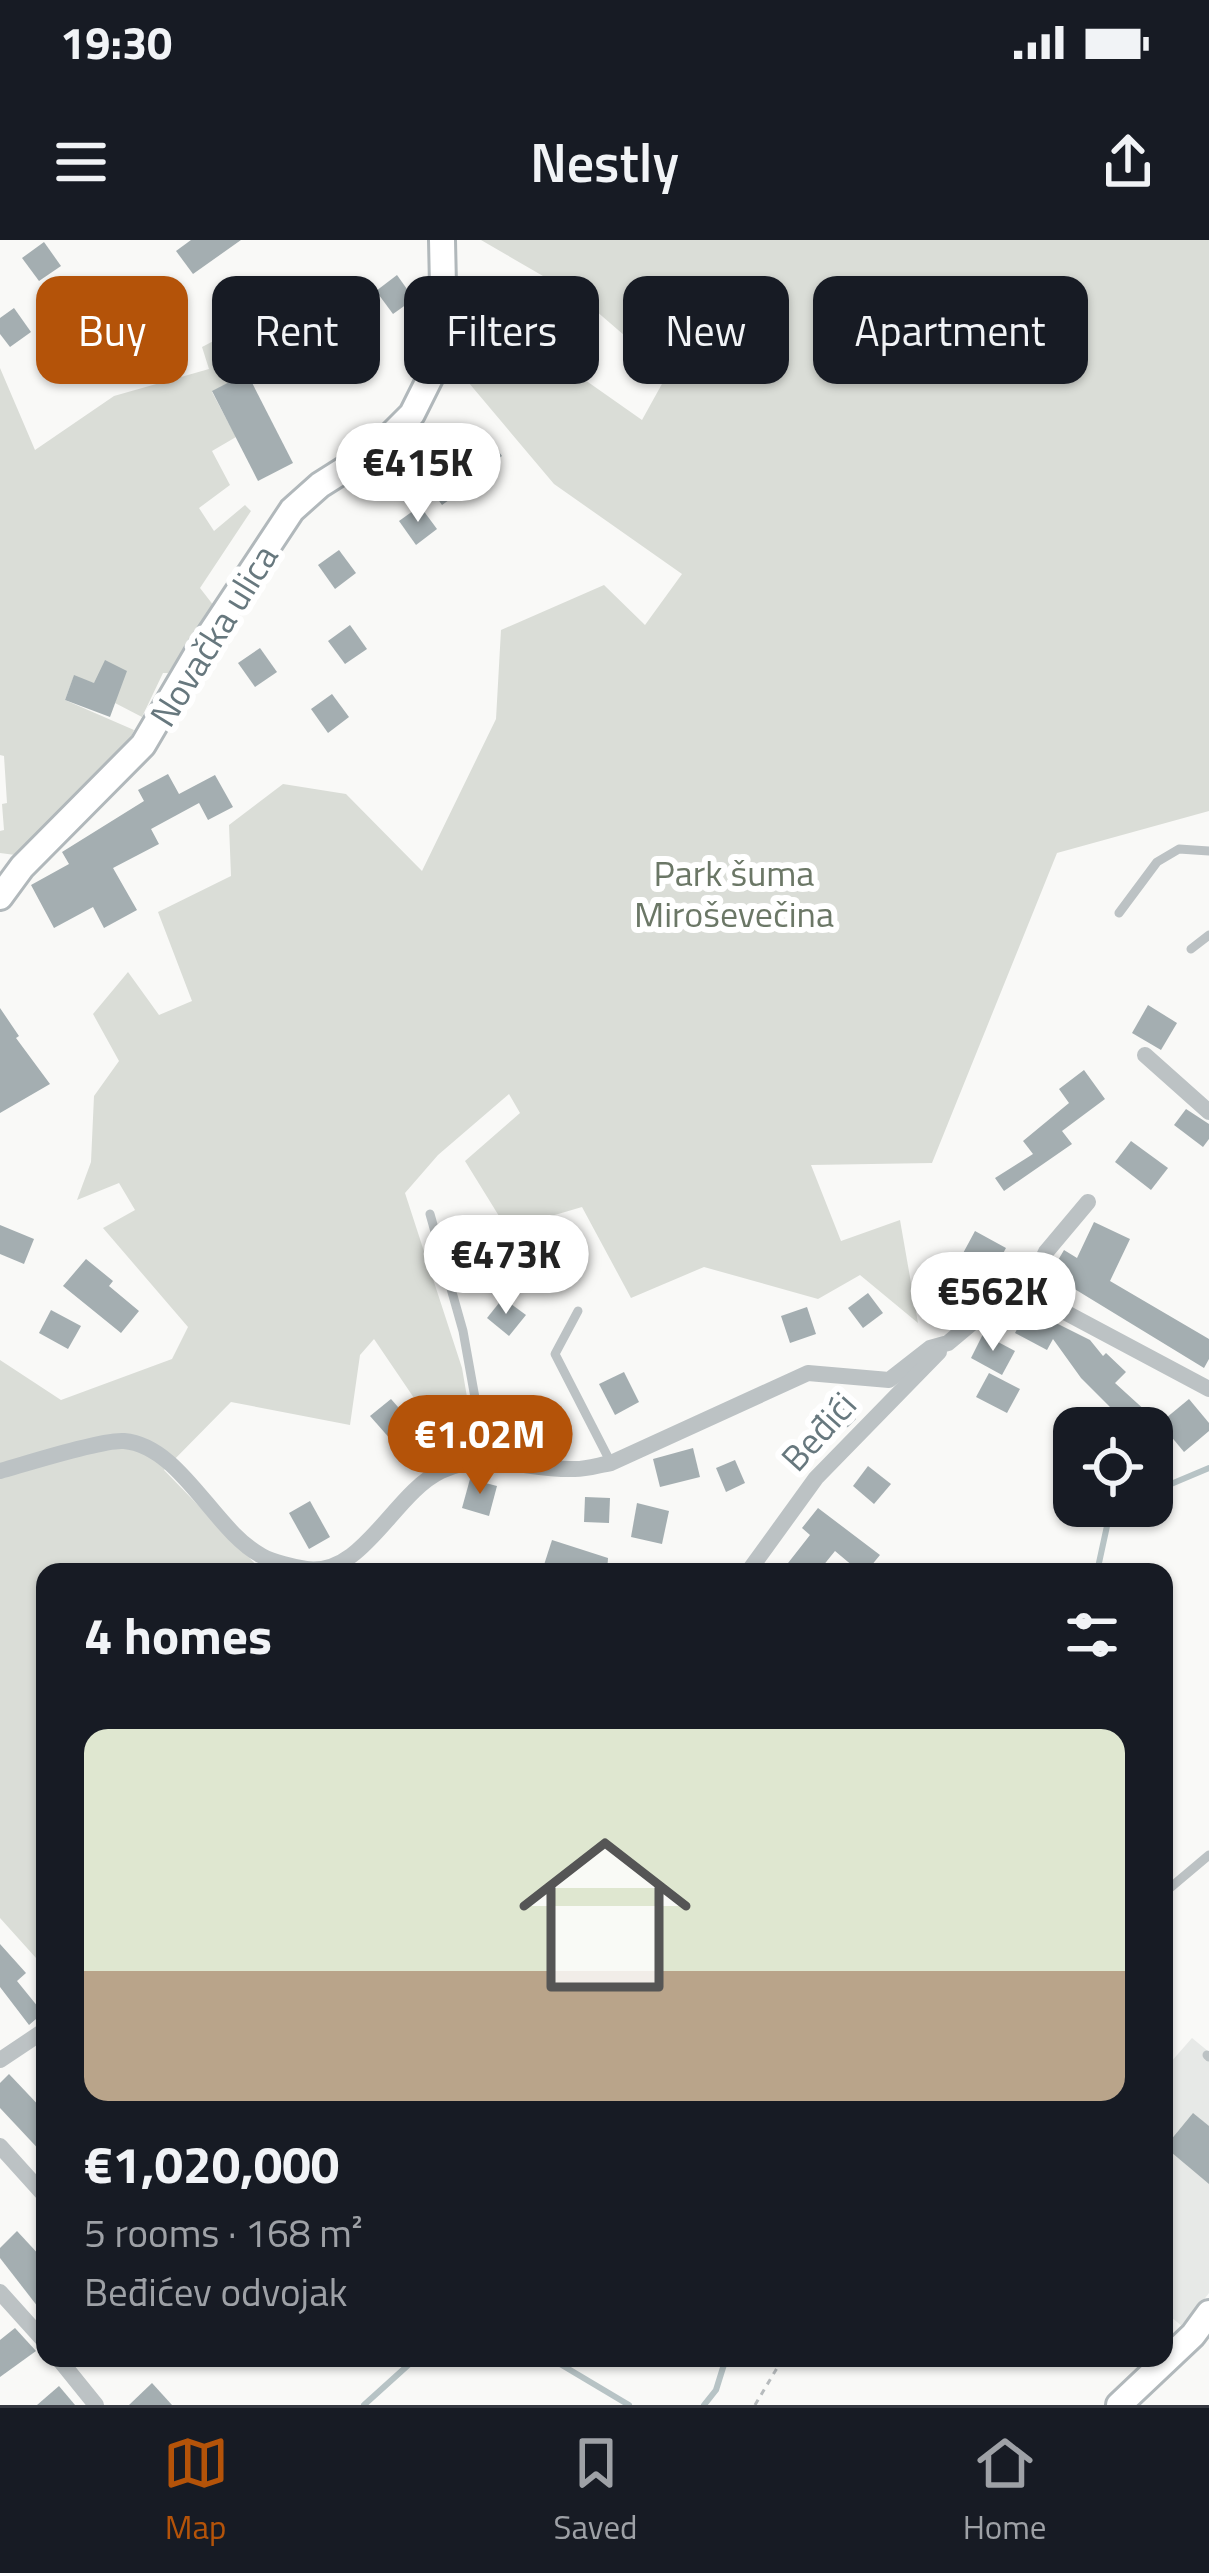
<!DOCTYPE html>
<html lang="en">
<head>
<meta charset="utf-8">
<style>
	:root { --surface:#171b24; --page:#20242c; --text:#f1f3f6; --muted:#9ea1a6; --line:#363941; --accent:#b45309 }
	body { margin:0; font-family:"Titillium Web",sans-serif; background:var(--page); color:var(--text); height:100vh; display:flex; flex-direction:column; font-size:45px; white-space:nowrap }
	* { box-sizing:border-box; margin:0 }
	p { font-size:39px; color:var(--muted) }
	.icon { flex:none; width:66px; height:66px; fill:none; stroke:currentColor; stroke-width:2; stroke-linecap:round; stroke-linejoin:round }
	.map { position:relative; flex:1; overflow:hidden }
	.sheet { position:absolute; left:36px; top:1323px; width:1137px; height:804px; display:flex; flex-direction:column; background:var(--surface); border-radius:24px; box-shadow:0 3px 9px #0004 }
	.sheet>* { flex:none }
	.hud { position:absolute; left:36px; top:36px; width:1137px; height:108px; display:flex; gap:24px }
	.controls { position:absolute; left:1053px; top:1167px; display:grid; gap:24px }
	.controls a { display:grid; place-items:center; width:120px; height:120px; border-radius:24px; background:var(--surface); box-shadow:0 3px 9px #0004; font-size:60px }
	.price { position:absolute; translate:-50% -102px; padding:0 27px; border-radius:42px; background:#fff; color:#222; font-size:39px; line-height:78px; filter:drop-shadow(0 3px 6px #0008) }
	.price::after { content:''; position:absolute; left:50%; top:72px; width:36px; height:27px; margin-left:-18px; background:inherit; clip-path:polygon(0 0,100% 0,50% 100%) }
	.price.selected { background:var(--accent); color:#fff }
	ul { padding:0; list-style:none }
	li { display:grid; align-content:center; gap:24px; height:636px; padding:0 48px }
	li+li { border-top:3px solid var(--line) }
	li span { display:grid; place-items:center; height:372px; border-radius:24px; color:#555 }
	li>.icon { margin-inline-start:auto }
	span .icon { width:216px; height:216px; fill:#fffc; stroke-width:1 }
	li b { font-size:51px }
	h2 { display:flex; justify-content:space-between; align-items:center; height:144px; padding:0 48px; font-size:51px }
	.pill { padding:0 42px; border-radius:24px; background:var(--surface); box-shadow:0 3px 9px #0004; font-size:42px; line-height:108px }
	.pill.selected { background:var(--accent); color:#fff }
	.status { display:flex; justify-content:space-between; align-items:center; height:84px; padding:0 60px; background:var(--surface); direction:ltr }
	.status svg { height:33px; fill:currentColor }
	header { display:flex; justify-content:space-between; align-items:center; height:156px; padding:0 48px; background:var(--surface); font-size:54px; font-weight:600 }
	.tabs { display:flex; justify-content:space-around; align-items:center; height:168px; border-top:3px solid var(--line); background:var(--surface); font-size:33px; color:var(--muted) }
	.tabs a { display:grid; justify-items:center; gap:6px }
	.tabs .selected { color:var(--accent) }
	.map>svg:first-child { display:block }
	.built { fill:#e7e9e7 }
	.green { fill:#daddd7 }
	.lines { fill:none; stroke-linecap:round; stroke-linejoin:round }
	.stream { stroke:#b7c3c5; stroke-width:6 }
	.building { fill:#a4aeb1 }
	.secondary-casing { stroke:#b1b8bb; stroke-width:30 }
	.path { stroke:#b7bbbd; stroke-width:3; stroke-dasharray:6 6; stroke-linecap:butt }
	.lane { stroke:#bcc2c4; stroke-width:9 }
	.street { stroke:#bcc2c4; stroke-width:16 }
	.secondary { stroke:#fff; stroke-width:24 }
	.labels { text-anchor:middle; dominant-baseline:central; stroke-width:12; stroke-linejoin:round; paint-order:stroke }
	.street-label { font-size:36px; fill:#67787e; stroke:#fff }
	.park-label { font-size:36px; fill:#6b7766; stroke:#fff }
</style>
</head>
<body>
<div class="status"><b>19:30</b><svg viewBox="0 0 49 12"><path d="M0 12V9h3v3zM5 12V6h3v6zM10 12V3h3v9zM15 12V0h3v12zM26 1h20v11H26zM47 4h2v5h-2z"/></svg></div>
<header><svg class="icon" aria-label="menu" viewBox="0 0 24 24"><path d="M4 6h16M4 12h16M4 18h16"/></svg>Nestly<svg class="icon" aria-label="share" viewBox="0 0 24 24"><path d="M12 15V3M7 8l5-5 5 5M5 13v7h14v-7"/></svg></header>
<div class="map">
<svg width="1209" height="2165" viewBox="0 0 1209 2165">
	<rect width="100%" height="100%" fill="#f9f9f7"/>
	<polygon class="built" points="1192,1798 1209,1812 1209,2053 1183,2087 1164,2071 1164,1830"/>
	<g class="green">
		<polygon points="481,0 1209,0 1209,571 1057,613 932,923 811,925 841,1001 900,980 918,1083 860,1035 818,1059 704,1027 631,1058 582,967 507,989 465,921 520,873 509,854 438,915 405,953 462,1128 477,1215 454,1217 374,1099 360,1115 350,1185 231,1162 164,1230 263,1332 45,1332 45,1728 0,1678 0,1120 61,1160 172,1119 188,1087 103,988 135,970 119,943 77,960 91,922 94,856 119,821 93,774 128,732 159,775 192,761 158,672 231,636 229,585 283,544 346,554 422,631 496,479 501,390 604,345 645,385 682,334 554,244 458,130 482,99 568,128 642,180 668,133 581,58"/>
		<polygon points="242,86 259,127 212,152 236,197 212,211 230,245 199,268 214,291 245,265 251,271 200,348 214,366 168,433 163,433 142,477 115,463 118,452 74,436 65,460 134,490 131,497 137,500 23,616 0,613 0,591 4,590 2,564 7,563 4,516 0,515 0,128 35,210 114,156 209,129 202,107"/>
	</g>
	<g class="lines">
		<g class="stream">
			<polyline points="1152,1252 1209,1228"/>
			<polyline points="1097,1332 1107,1286 1125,1266"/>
			<polyline points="550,2118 629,2165"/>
			<polyline points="364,2165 416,2118"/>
			<polyline points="704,2165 716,2150 726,2118"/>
		</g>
	</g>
	<g class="building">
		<polygon points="191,0 241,0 193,34 176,11"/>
		<polygon points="44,2 61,26 39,41 22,18"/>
		<polygon points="397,35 414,59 393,74 376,51"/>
		<polygon points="14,68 31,92 10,107 0,94 0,78"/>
		<polygon points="247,133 293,223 258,241 212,151"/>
		<polygon points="485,193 502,216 460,246 463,250 442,265 425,241 466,212 463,208"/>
		<polygon points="420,266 437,289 416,305 399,281"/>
		<polygon points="339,310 356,333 335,349 318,325"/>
		<polygon points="350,385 367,409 345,424 328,401"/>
		<polygon points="260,408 277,432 255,447 238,423"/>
		<polygon points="105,420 127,431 110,477 65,460 74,435 94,443"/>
		<polygon points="332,454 349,477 328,493 311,469"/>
		<polygon points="168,534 179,554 215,535 233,567 208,580 199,563 151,589 159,604 113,628 137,670 104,688 93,667 54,688 31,645 69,624 62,612 144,561 138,550"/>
		<polygon points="1148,765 1177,783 1161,810 1132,793"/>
		<polygon points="0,768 19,796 16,798 50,844 0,873"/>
		<polygon points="1084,830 1105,859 1062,891 1072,904 1004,951 995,938 1033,914 1023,901 1069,863 1059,849"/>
		<polygon points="1186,869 1209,884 1209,899 1203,907 1174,885"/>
		<polygon points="1131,901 1168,928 1151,950 1115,922"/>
		<polygon points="1094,982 1130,999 1110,1041 1209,1099 1209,1119 1204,1128 1050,1034 1064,1010 1077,1018"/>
		<polygon points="0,985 34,999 24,1024 0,1014"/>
		<polygon points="975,991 1006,1008 993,1032 986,1028 965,1067 934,1050 947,1026 954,1030"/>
		<polygon points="495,1011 517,1029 500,1049 479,1032"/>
		<polygon points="86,1019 113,1041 109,1046 139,1071 121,1093 63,1046"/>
		<polygon points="868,1053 883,1073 863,1088 848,1068"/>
		<polygon points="503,1058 526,1075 509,1096 487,1078"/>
		<polygon points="807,1067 816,1094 790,1103 781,1076"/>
		<polygon points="1028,1069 1090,1100 1103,1116 1106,1113 1126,1132 1115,1143 1148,1173 1134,1188 1118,1188 1104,1175 1111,1168 1081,1138 1053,1099 1047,1110 1015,1093"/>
		<polygon points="51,1070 81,1086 68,1109 39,1093"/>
		<polygon points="983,1094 1015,1111 1002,1135 971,1118"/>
		<polygon points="624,1132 639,1162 615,1175 599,1144"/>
		<polygon points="989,1133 1020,1149 1007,1173 976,1157"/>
		<polygon points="848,1156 856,1179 848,1187 830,1193 821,1165"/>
		<polygon points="391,1159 412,1183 392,1201 370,1176"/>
		<polygon points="1189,1159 1209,1183 1209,1191 1184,1212 1160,1183"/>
		<polygon points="537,1165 549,1192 524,1203 512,1175"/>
		<polygon points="693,1208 700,1237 660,1247 653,1219"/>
		<polygon points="735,1220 745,1243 726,1252 716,1228"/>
		<polygon points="868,1226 891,1244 874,1264 853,1246"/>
		<polygon points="470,1239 497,1246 489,1276 462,1268"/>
		<polygon points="585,1257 610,1258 609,1283 584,1282"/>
		<polygon points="310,1261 330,1297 309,1309 289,1273"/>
		<polygon points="637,1263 669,1271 662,1304 631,1297"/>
		<polygon points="818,1268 880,1315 866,1332 860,1332 835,1311 818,1332 781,1332 810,1295 802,1288"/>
		<polygon points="552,1300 608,1318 607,1332 555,1332 543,1328"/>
		<polygon points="0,1704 26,1733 17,1741 43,1773 29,1785 0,1747"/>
		<polygon points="9,1834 45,1872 45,1916 0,1868 0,1843"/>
		<polygon points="1193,1873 1209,1886 1209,1944 1165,1907"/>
		<polygon points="17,1991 42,2018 45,2027 45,2076 0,2018 0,2008"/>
		<polygon points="15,2088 36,2111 0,2137 0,2100"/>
		<polygon points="152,2143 172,2165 129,2165"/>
		<polygon points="59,2146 75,2165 37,2165"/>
	</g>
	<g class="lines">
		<g class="secondary-casing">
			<g id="secondary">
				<polyline points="0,657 22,627 143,505 196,415 292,270 320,245 377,209 412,174 431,136 444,92 442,0"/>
				<polyline points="1119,2165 1193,2095 1209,2073"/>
			</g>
		</g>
		<polyline class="path" points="755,2165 783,2118"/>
		<g class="lane">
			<polyline points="1119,673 1157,622 1179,609 1209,611"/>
			<polyline points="1191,709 1209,695"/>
			<polyline points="430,974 463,1091 486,1219"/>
			<polyline points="578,1071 555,1114 611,1223"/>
			<polyline points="1164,1653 1209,1615"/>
			<polyline points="1207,1815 1209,1817"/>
		</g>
		<g class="street">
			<polyline points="1145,815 1209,872"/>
			<polyline points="1027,1052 1209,1149"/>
			<polyline points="1027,1052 1046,1012 1088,962"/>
			<path d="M 0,1231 C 25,1224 103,1199 124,1201 C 181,1206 214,1291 262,1316 C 273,1322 293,1327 306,1329 C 363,1337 393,1254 441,1231 C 487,1210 528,1231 575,1229 C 587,1229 599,1225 611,1223 L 808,1133 L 889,1140 L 930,1108 L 948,1103 L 985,1072 L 1027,1052"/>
			<polyline points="748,1332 816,1238 939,1112"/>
			<polyline points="0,1820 45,1790"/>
			<polyline points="0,1906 45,1956"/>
			<polyline points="0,2052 45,2102"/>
			<polyline points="58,2118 96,2165"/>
		</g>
		<use href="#secondary" class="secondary"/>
	</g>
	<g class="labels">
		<g class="street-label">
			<text transform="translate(213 395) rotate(-58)">Novačka ulica</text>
			<text transform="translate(818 1191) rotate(-48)">Beđići</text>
		</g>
		<g class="park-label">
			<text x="734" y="632">Park šuma<tspan x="734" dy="41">Miroševečina</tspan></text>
		</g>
	</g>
</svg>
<div class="controls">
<a><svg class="icon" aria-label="locate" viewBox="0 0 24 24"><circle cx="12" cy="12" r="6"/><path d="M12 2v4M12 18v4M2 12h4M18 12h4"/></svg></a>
</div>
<b class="price" style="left:418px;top:285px">€415K</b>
<b class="price" style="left:506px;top:1077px">€473K</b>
<b class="price" style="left:993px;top:1114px">€562K</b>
<b class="price selected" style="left:480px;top:1257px">€1.02M</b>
<div class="hud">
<a class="pill selected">Buy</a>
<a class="pill">Rent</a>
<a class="pill">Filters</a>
<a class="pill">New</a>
<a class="pill">Apartment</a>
</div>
<section class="sheet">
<h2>4 homes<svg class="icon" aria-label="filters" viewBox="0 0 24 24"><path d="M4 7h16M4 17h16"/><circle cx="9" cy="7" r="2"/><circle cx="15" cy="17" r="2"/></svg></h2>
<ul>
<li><span style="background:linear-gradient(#dfe7d0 65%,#b9a48a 0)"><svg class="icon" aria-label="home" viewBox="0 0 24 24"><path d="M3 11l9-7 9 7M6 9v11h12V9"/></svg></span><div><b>€1,020,000</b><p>5 rooms · 168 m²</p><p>Beđićev odvojak</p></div></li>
</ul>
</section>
</div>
<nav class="tabs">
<a class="selected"><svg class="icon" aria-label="map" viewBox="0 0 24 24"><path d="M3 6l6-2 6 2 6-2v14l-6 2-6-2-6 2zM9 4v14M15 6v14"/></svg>Map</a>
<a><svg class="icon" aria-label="saved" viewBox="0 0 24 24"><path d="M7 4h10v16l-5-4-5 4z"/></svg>Saved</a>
<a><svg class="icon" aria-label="home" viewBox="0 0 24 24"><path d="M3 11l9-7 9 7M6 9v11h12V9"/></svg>Home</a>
</nav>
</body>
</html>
